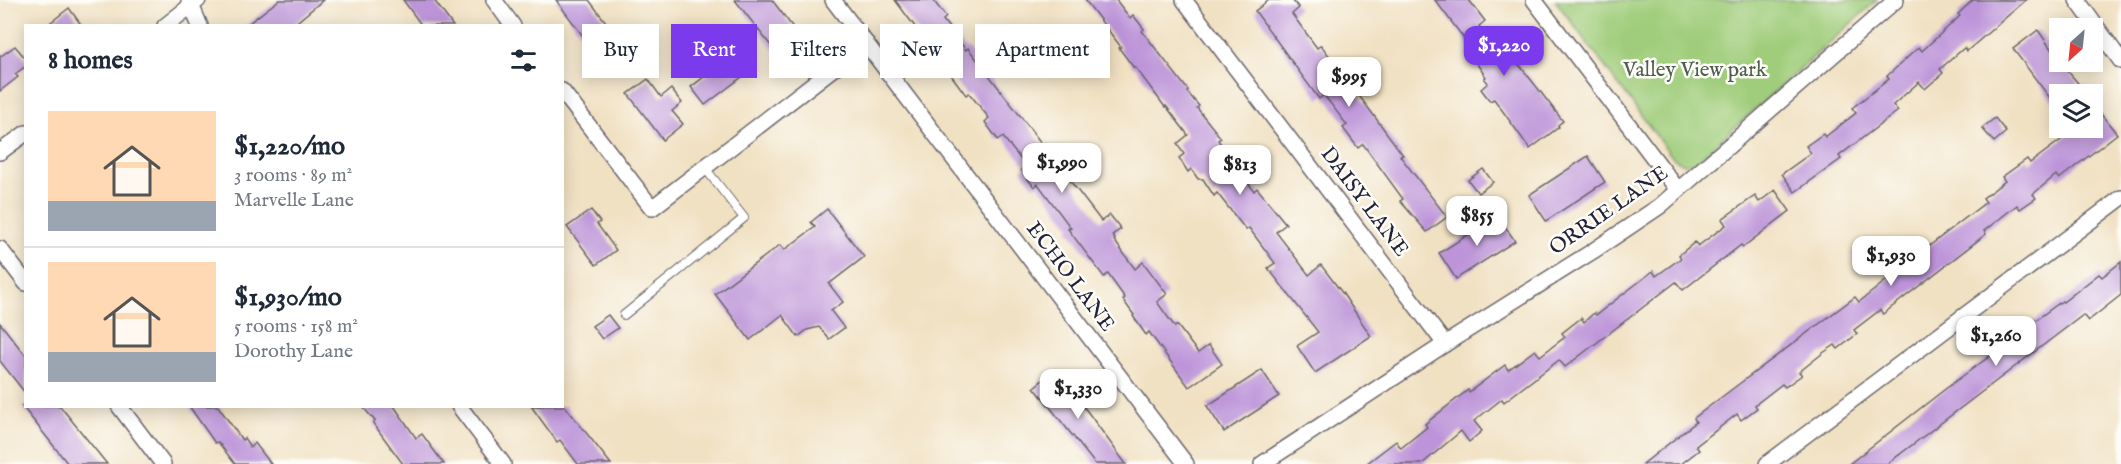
<!DOCTYPE html>
<html lang="en">
<head>
<meta charset="utf-8">
<style>
	:root { --surface:#fff; --page:#f2f2f3; --text:#1f2937; --muted:#747a83; --line:#e0e1e3; --accent:#7c3aed }
	body { margin:0; font-family:"IM FELL English",serif; background:var(--page); color:var(--text); height:100vh; display:flex; flex-direction:column; font-size:22px; white-space:nowrap }
	* { box-sizing:border-box; margin:0 }
	p { font-size:20px; color:var(--muted) }
	.icon { flex:none; width:33px; height:33px; fill:none; stroke:currentColor; stroke-width:2; stroke-linecap:round; stroke-linejoin:round }
	.map { position:relative; flex:1; overflow:hidden }
	.panel { position:absolute; left:24px; top:24px; width:540px; height:384px; display:flex; flex-direction:column; background:var(--surface); border-radius:0px; box-shadow:0 3px 15px #0003 }
	.panel>* { flex:none }
	.hud { position:absolute; left:582px; top:24px; width:570px; height:54px; display:flex; gap:12px }
	.needle { width:39px; rotate:207deg }
	.buttons { position:absolute; left:2049px; top:18px; display:grid; gap:12px }
	.buttons a { display:grid; place-items:center; width:54px; height:54px; border-radius:0px; background:var(--surface); box-shadow:0 3px 15px #0003; font-size:30px }
	.price { position:absolute; translate:-50% -51px; padding:0 14px; border-radius:12px; background:#fff; color:#222; font-size:20px; line-height:39px; filter:drop-shadow(0 2px 3px #0008) }
	.price::after { content:''; position:absolute; left:50%; top:36px; width:18px; height:14px; margin-left:-9px; background:inherit; clip-path:polygon(0 0,100% 0,50% 100%) }
	.price.active { background:var(--accent); color:#fff }
	ul { padding:0; list-style:none }
	li { display:flex; align-items:center; gap:18px; height:150px; padding:0 24px }
	li+li { border-top:2px solid var(--line) }
	li span { display:grid; place-items:center; flex:none; width:168px; height:120px; border-radius:0px; color:#555 }
	li>.icon { margin-inline-start:auto }
	span .icon { width:72px; height:72px; fill:#fffc; stroke-width:1 }
	li b { font-size:26px }
	h2 { display:flex; justify-content:space-between; align-items:center; height:72px; padding:0 24px; font-size:26px }
	.chip { padding:0 21px; border-radius:0px; background:var(--surface); box-shadow:0 3px 15px #0003; font-size:21px; line-height:54px }
	.chip.active { background:var(--accent); color:#fff }
	.map>svg:first-child { display:block }
	.green { fill:#a0cd7b; stroke:#61785b; stroke-width:1.5 }
	.building { fill:#bd94d9 }
	.lines { fill:none; stroke-linecap:round; stroke-linejoin:round }
	.lane-casing { stroke:#6a656b; stroke-width:10 }
	.street-casing { stroke:#6a656b; stroke-width:18 }
	.lane { stroke:#fff; stroke-width:8 }
	.street { stroke:#fff; stroke-width:15 }
	.labels { text-anchor:middle; dominant-baseline:central; stroke-width:5; stroke-linejoin:round; paint-order:stroke }
	.park-label { font-size:21px; fill:#4e5e51; stroke:#fdfcf7 }
	.street-label { font-size:21px; fill:#22223b; stroke:#fdfcf7 }
</style>
</head>
<body>
<div class="map">
<svg width="2121" height="464" viewBox="0 0 2121 464">
	<rect width="100%" height="100%" fill="#fdfcf7"/>
	<filter id="ink" filterUnits="userSpaceOnUse"><feTurbulence type="fractalNoise" baseFrequency=".0167" numOctaves="2"/><feDisplacementMap in="SourceGraphic" scale="12" xChannelSelector="R" yChannelSelector="G"/><feConvolveMatrix kernelMatrix="1 2 1 2 8 2 1 2 1" color-interpolation-filters="sRGB"/></filter>
	<filter id="wash" filterUnits="userSpaceOnUse"><feTurbulence type="fractalNoise" baseFrequency=".008" numOctaves="4" result="noise"/><feDisplacementMap in="SourceGraphic" scale="24" xChannelSelector="R" yChannelSelector="G"/><feGaussianBlur stdDeviation="1.35" result="paint"/><feColorMatrix in="noise" values="0 0 0 0 0 0 0 0 0 0 0 0 0 0 0 0 0 1.4 0 .05"/><feComposite in="paint" operator="in"/></filter>
	<g filter="url(#wash)">
		<rect width="100%" height="100%" fill="#f1e1c3"/>
		<polygon class="green" points="1555,0 1877,0 1695,163 1684,164 1673,158"/>
		<g id="blocks">
			<g class="building">
				<polygon points="279,0 323,0 292,26 245,26"/>
				<polygon points="403,0 434,0 453,26 422,26"/>
				<polygon points="556,0 589,0 625,47 604,64"/>
				<polygon points="735,0 772,0 798,34 775,51"/>
				<polygon points="895,0 933,0 946,17 943,20 966,50 968,48 1101,221 1110,215 1121,229 1112,235 1115,239 1114,240 1135,269 1143,262 1167,294 1157,302 1175,327 1177,325 1198,353 1209,345 1222,364 1189,387 1149,332 1146,335 1133,316 1134,315 1123,300 1125,298 1108,274 1104,277 1068,229 1071,228 1038,184 1034,187 1021,170 1026,166 1003,137 998,140 985,122 989,118 969,93 966,95"/>
				<polygon points="1085,0 1116,0 1130,18 1133,15 1144,29 1142,31 1188,90 1187,92 1199,106 1197,108 1221,138 1218,140 1254,191 1257,188 1286,224 1276,232 1309,275 1321,265 1343,294 1371,336 1315,373 1297,346 1318,332 1268,268 1275,263 1249,228 1246,230 1217,193 1214,196 1203,179 1198,179 1191,169 1188,172 1179,158 1184,154 1177,144 1188,135 1166,106 1165,107 1135,67 1134,68 1119,48 1121,47"/>
				<polygon points="1269,0 1292,0 1299,8 1292,14 1317,48 1321,45 1369,109 1403,155 1400,156 1447,217 1427,232 1400,201 1403,199 1363,144 1358,148 1343,128 1347,125 1324,95 1319,99 1255,11"/>
				<polygon points="1435,0 1469,0 1485,21 1479,26 1503,57 1507,54 1510,59 1513,57 1536,86 1563,121 1558,125 1559,127 1530,149 1494,99 1490,101 1481,89 1488,83 1484,78 1486,77 1474,60 1478,57"/>
				<polygon points="1973,0 2026,0 1967,51 1964,48 1940,69 1943,73 1925,89 1919,82 1893,105 1898,111 1839,156 1841,159 1795,192 1782,174 1811,153 1806,146 1823,134 1825,137 1856,113 1852,108 1889,79 1887,76 1919,47 1922,51 1960,16 1958,14"/>
				<polygon points="69,8 82,26 46,26"/>
				<polygon points="2038,30 2060,62 2078,83 2063,94 2060,94 2060,97 2053,102 2013,49"/>
				<polygon points="15,46 26,59 26,66 15,74 18,77 0,91 0,55 1,56"/>
				<polygon points="713,52 722,64 737,52 751,70 705,105 691,87 709,73 700,61"/>
				<polygon points="648,79 661,97 671,89 682,103 672,111 683,124 663,140 628,94"/>
				<polygon points="2092,103 2117,134 2059,179 2056,175 2033,194 2036,198 2020,209 2017,205 1984,231 1986,234 1883,314 1880,310 1854,330 1857,334 1838,349 1835,345 1823,353 1799,372 1802,375 1785,387 1782,384 1755,405 1757,408 1741,420 1737,414 1696,446 1699,450 1681,464 1643,464 1696,422 1694,418 1739,384 1855,297 1859,302 1901,269 1895,262 1915,247 1920,253 1986,202 1983,198 2005,181 2002,177 2027,159 2030,163 2077,128 2092,128"/>
				<polygon points="1995,118 2006,132 1994,142 1982,128"/>
				<polygon points="1588,156 1605,182 1546,221 1529,195"/>
				<polygon points="1483,169 1493,182 1478,193 1468,180"/>
				<polygon points="1775,190 1790,211 1743,247 1741,245 1683,290 1676,282 1565,367 1559,360 1504,402 1502,399 1474,421 1482,431 1469,442 1461,431 1422,464 1366,464 1396,441 1401,448 1427,427 1425,424 1468,390 1469,392 1505,365 1508,370 1535,350 1540,356 1565,337 1562,333 1581,318 1584,322 1594,313 1596,315 1653,271 1656,276 1681,258 1679,255 1695,242 1698,246 1726,225 1722,219 1755,196 1759,202"/>
				<polygon points="827,209 864,257 829,284 843,302 831,311 844,328 829,339 819,327 807,330 798,337 782,315 750,340 715,294 780,245 784,250 815,227 811,222"/>
				<polygon points="591,210 600,222 597,224 616,250 596,265 567,227"/>
				<polygon points="1498,216 1515,241 1456,279 1439,253"/>
				<polygon points="2121,262 2121,295 2088,321 2083,315 1887,464 1849,464 1953,383 2030,327 2029,325 2062,301 2063,302 2099,274 2102,277"/>
				<polygon points="608,315 618,328 602,339 592,326"/>
				<polygon points="0,323 26,356 26,394 0,361"/>
				<polygon points="1055,370 1090,415 1126,464 1095,464 1034,387"/>
				<polygon points="1262,370 1279,396 1224,432 1207,406"/>
				<polygon points="22,406 60,406 107,464 68,464"/>
				<polygon points="189,406 218,406 242,440 244,438 250,447 255,443 271,464 235,464 218,442 215,443"/>
				<polygon points="362,406 394,406 416,438 422,434 444,464 403,464 373,423 375,421"/>
				<polygon points="531,406 565,406 611,464 578,464 560,440 557,442"/>
			</g>
		</g>
	</g>
	<g filter="url(#ink)">
		<use href="#blocks" fill-opacity="0" stroke="#6a656b" stroke-width="1.5"/>
		<g class="lines">
			<g class="lane-casing">
				<polyline id="lane" points="624,315 744,218 705,168"/>
			</g>
			<g class="street-casing">
				<g id="street">
					<polyline points="189,0 200,26"/>
					<polyline points="494,0 513,26"/>
					<polyline points="833,0 1186,464"/>
					<polyline points="1184,0 1445,344"/>
					<polyline points="1534,0 1678,190"/>
					<polyline points="2077,0 2121,61"/>
					<polyline points="165,26 198,0"/>
					<polyline points="562,91 652,208 866,43"/>
					<polyline points="0,152 26,133"/>
					<polyline points="0,249 26,283"/>
					<polyline points="119,406 163,464"/>
					<polyline points="459,406 503,464"/>
					<polyline points="1262,464 1445,344 1593,251 1660,206 1896,0"/>
					<polyline points="1767,464 2121,198"/>
				</g>
			</g>
			<use href="#lane" class="lane"/>
			<use href="#street" class="street"/>
		</g>
	</g>
	<g class="labels">
		<g class="park-label">
			<text x="1695" y="70">Valley View park</text>
		</g>
		<g class="street-label">
			<text transform="translate(1364 202) rotate(53)">DAISY LANE</text>
			<text transform="translate(1609 211) rotate(-35)">ORRIE LANE</text>
			<text transform="translate(1070 277) rotate(53)">ECHO LANE</text>
		</g>
	</g>
</svg>
<div class="buttons">
<a><svg class="needle" viewBox="-14 -14 28 28"><path d="M0-13l5 13h-10z" fill="#e53935"/><path d="M0 13l5-13h-10z" fill="#747a83"/></svg></a>
<a><svg class="icon" aria-label="layers" viewBox="0 0 24 24"><path d="M12 4l9 5-9 5-9-5zM3 14l9 5 9-5"/></svg></a>
</div>
<b class="price active" style="left:1504px;top:77px">$1,220</b>
<b class="price" style="left:1349px;top:108px">$995</b>
<b class="price" style="left:1062px;top:194px">$1,990</b>
<b class="price" style="left:1240px;top:196px">$813</b>
<b class="price" style="left:1477px;top:247px">$855</b>
<b class="price" style="left:1891px;top:287px">$1,930</b>
<b class="price" style="left:1996px;top:367px">$1,260</b>
<b class="price" style="left:1078px;top:420px">$1,330</b>
<div class="hud">
<a class="chip">Buy</a>
<a class="chip active">Rent</a>
<a class="chip">Filters</a>
<a class="chip">New</a>
<a class="chip">Apartment</a>
</div>
<section class="panel">
<h2>8 homes<svg class="icon" aria-label="filters" viewBox="0 0 24 24"><path d="M4 7h16M4 17h16"/><circle cx="9" cy="7" r="2"/><circle cx="15" cy="17" r="2"/></svg></h2>
<ul>
<li><span style="background:linear-gradient(#ffd9b3 75%,#9aa5b1 0)"><svg class="icon" aria-label="home" viewBox="0 0 24 24"><path d="M3 11l9-7 9 7M6 9v11h12V9"/></svg></span><div><b>$1,220/mo</b><p>3 rooms · 89 m²</p><p>Marvelle Lane</p></div></li>
<li><span style="background:linear-gradient(#ffd9b3 75%,#9aa5b1 0)"><svg class="icon" aria-label="home" viewBox="0 0 24 24"><path d="M3 11l9-7 9 7M6 9v11h12V9"/></svg></span><div><b>$1,930/mo</b><p>5 rooms · 158 m²</p><p>Dorothy Lane</p></div></li>
</ul>
</section>
</div>
</body>
</html>
